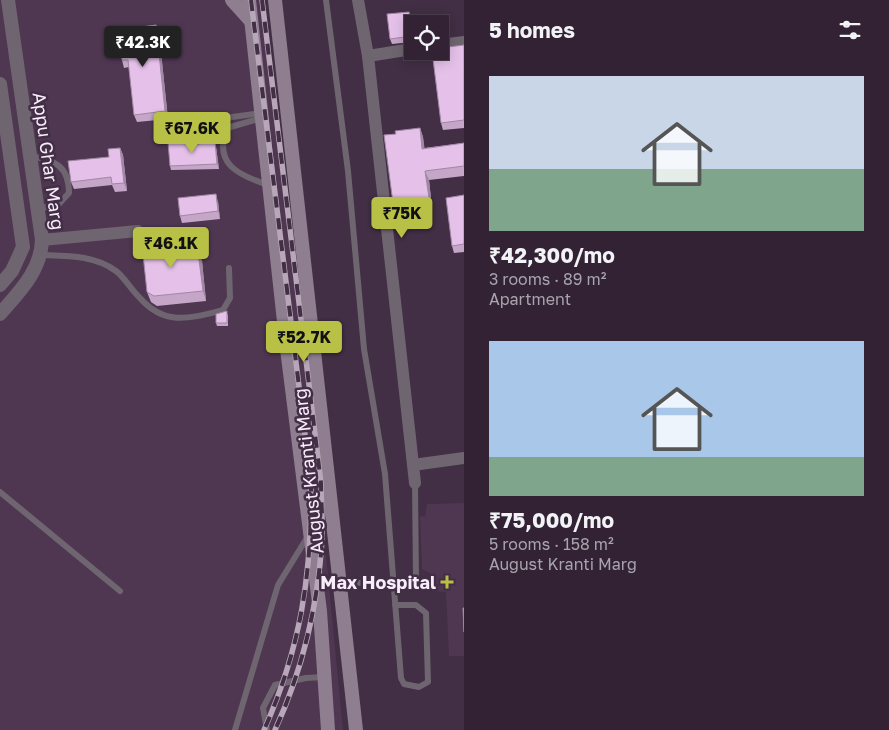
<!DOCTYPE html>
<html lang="en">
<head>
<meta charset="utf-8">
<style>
	:root { --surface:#322234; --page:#3a2a3c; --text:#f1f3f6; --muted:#a8a4ac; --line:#4d3f4f; --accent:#b9c046 }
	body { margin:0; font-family:"Golos Text",sans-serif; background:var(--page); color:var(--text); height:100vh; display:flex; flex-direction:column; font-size:19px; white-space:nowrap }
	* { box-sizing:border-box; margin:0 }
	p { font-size:16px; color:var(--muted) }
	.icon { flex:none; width:28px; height:28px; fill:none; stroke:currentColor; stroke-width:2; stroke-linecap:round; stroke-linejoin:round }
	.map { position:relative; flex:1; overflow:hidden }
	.details { display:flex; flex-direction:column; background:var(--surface); width:425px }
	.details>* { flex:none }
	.controls { position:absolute; left:404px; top:15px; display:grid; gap:10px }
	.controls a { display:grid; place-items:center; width:45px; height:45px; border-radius:0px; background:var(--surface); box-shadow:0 2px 12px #0003,0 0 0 1px var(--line); font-size:25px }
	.price { position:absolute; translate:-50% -42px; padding:0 11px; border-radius:5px; background:var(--accent); color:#111; font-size:16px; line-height:32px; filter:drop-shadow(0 1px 2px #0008) }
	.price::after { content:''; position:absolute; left:50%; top:30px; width:15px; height:11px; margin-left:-8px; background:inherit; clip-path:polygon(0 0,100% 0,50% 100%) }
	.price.on { background:#222; color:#fff }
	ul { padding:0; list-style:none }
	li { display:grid; align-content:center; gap:10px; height:265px; padding:0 25px }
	li span { display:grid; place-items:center; height:155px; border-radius:0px; color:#555 }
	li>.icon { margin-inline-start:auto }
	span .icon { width:90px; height:90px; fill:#fffc; stroke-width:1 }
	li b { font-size:21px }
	h2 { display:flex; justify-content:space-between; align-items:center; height:60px; padding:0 25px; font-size:21px }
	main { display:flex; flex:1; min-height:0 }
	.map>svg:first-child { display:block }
	.built { fill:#4f3752 }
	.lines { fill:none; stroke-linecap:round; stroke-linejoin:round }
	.service { stroke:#6f6570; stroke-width:6 }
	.minor { stroke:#6f6570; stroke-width:12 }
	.tertiary { stroke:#6f6570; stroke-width:14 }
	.secondary { stroke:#8e7e90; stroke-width:14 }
	.rail-casing { stroke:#b7a7b9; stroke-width:5.5 }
	.rail { stroke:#422e45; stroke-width:4; stroke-dasharray:11; stroke-linecap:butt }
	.wall { fill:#c5a6c9 }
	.shaded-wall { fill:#a087a4 }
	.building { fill:#e5c1ea; stroke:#a087a4 }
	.poi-dot { fill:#b9c046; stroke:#422e45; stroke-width:2 }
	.labels { text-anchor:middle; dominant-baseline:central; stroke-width:5; stroke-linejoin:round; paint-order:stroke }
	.street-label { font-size:18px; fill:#f9ecfb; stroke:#422e45 }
	.poi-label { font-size:18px; font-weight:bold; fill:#f9ecfb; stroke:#422e45; text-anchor:end }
</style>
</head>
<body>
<main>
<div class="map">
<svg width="464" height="730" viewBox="0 0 464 730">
	<rect width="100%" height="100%" fill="#422e45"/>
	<g class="built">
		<polygon points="0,0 263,0 322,514 343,730 0,730"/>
		<polygon points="464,503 464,656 449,656 446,592 431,591 430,573 422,569 420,516 425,517 427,504"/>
	</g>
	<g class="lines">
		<g class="service">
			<polyline points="326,0 348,171 364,349 385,474 401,678 404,684 419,687 428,682 426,613 416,605 395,605"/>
			<path d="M 262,118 L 227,128 C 213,164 238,175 268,185"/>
			<polyline points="174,125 261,113"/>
			<path d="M 30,156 C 55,160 69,166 69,193 L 58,205 L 37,209"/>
			<path d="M 41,255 C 67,256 94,255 116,271 C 124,277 131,289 139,297 C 164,326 188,319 223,310 L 230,298 L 229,268"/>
			<polyline points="415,483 416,582"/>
			<polyline points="0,492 120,591"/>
			<polyline points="340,583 429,582"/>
			<polyline points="235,730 278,585 308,536"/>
			<polyline points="267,730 263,708 275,685 306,678 324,677"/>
		</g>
		<g class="minor">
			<polyline points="358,0 368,56 415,483"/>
			<polyline points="440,45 464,42"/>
			<polyline points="368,56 412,49"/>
			<polyline points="42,240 138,231"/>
			<polyline points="413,465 464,458"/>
		</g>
		<g class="tertiary">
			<polyline points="0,84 23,247 12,271 0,285"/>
			<path d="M 0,314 C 19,292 41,271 42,240 L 8,0"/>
		</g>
		<g class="secondary">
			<polyline points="232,0 251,21"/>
			<polyline points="249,0 287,349 320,611 328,730"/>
			<polyline points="275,0 356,730"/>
		</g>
		<g class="rail-casing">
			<g id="rail">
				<path d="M 251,0 L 311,483 C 312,574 301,647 264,730"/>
				<path d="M 262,0 L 321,483 C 321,502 323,521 322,540 C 318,605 302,671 275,730"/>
			</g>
		</g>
		<use href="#rail" class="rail"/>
	</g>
	<g class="wall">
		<polygon points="411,17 412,26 412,42 392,44 390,39"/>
		<polygon points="159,33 168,119 137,122 134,115 129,67 124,68 122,60"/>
		<polygon points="464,45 464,128 443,130 441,123"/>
		<polygon points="420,128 423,137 424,148 464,143 464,176 429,180 432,208 397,212 393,203 396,134"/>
		<polygon points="188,141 189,145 216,147 219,169 171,170 170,166"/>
		<polygon points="120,148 123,155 127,191 115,192 112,185 74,189 71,182 109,157"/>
		<polygon points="464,195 464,252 454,253 452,246"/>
		<polygon points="218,202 220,219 182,223 180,216"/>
		<polygon points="187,240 191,253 198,252 202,261 206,301 157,306 151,302 147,292"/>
		<polygon points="228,314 228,326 217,326 216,323"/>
	</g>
	<g class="shaded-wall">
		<polygon points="409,12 411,17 412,26 412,35"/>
		<polygon points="156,25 159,33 168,119 165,111"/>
		<polygon points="420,128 423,137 426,158 422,149"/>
		<polygon points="215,142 216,147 219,169 217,164"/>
		<polygon points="120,148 123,155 127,191 124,183"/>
		<polygon points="425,171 429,180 432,208 429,198"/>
		<polygon points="216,194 218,202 220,219 218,211"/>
		<polygon points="187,240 190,250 192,263 188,253"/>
		<polygon points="198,252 202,261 206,301 203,291"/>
	</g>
	<g class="building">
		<polygon points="409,12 412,36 390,39 387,14"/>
		<polygon points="156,25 165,111 134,115 128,60 122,60 118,30"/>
		<polygon points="464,45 464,120 441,123 432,51 440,51 440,48"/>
		<polygon points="420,128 422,149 464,143 464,166 425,171 429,198 393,203 384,135 396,134 395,131"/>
		<polygon points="188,141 188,145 215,142 217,164 170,166 168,142"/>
		<polygon points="120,148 124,183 112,184 111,177 71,182 68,161 109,157 108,149"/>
		<polygon points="216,194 218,211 180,216 178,198"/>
		<polygon points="464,195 464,244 452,246 446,198"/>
		<polygon points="187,240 188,253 198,252 203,291 154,296 147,292 142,245"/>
		<polygon points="227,311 227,323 216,323 216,314"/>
		<polygon points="463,608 464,608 464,632"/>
	</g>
	<path class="poi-dot" d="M444.5 574.5h5v5h5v5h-5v5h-5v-5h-5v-5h5z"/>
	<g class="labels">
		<g class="street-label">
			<text transform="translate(49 161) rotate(82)">Appu Ghar Marg</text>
			<text transform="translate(308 471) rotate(-96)">August Kranti Marg</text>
		</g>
		<g class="poi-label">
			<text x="436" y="582">Max Hospital</text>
		</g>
	</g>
</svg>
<div class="controls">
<a><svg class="icon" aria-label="locate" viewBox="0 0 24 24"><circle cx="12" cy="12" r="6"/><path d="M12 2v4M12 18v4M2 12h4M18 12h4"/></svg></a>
</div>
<b class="price on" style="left:143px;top:68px">₹42.3K</b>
<b class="price" style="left:192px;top:154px">₹67.6K</b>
<b class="price" style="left:402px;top:239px">₹75K</b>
<b class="price" style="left:171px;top:269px">₹46.1K</b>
<b class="price" style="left:304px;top:363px">₹52.7K</b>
</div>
<section class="details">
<h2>5 homes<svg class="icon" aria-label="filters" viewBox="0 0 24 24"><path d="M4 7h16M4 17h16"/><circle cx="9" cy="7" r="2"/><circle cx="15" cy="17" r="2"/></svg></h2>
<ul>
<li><span style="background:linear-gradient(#c9d6e8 60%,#7fa58c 0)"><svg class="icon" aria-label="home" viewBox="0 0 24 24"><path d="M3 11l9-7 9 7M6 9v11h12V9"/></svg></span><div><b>₹42,300/mo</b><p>3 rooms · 89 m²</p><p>Apartment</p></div></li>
<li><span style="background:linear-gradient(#a9c7e8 75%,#7fa58c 0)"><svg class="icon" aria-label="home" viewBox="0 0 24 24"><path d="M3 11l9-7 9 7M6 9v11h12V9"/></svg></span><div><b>₹75,000/mo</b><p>5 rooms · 158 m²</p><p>August Kranti Marg</p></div></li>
</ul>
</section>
</main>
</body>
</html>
